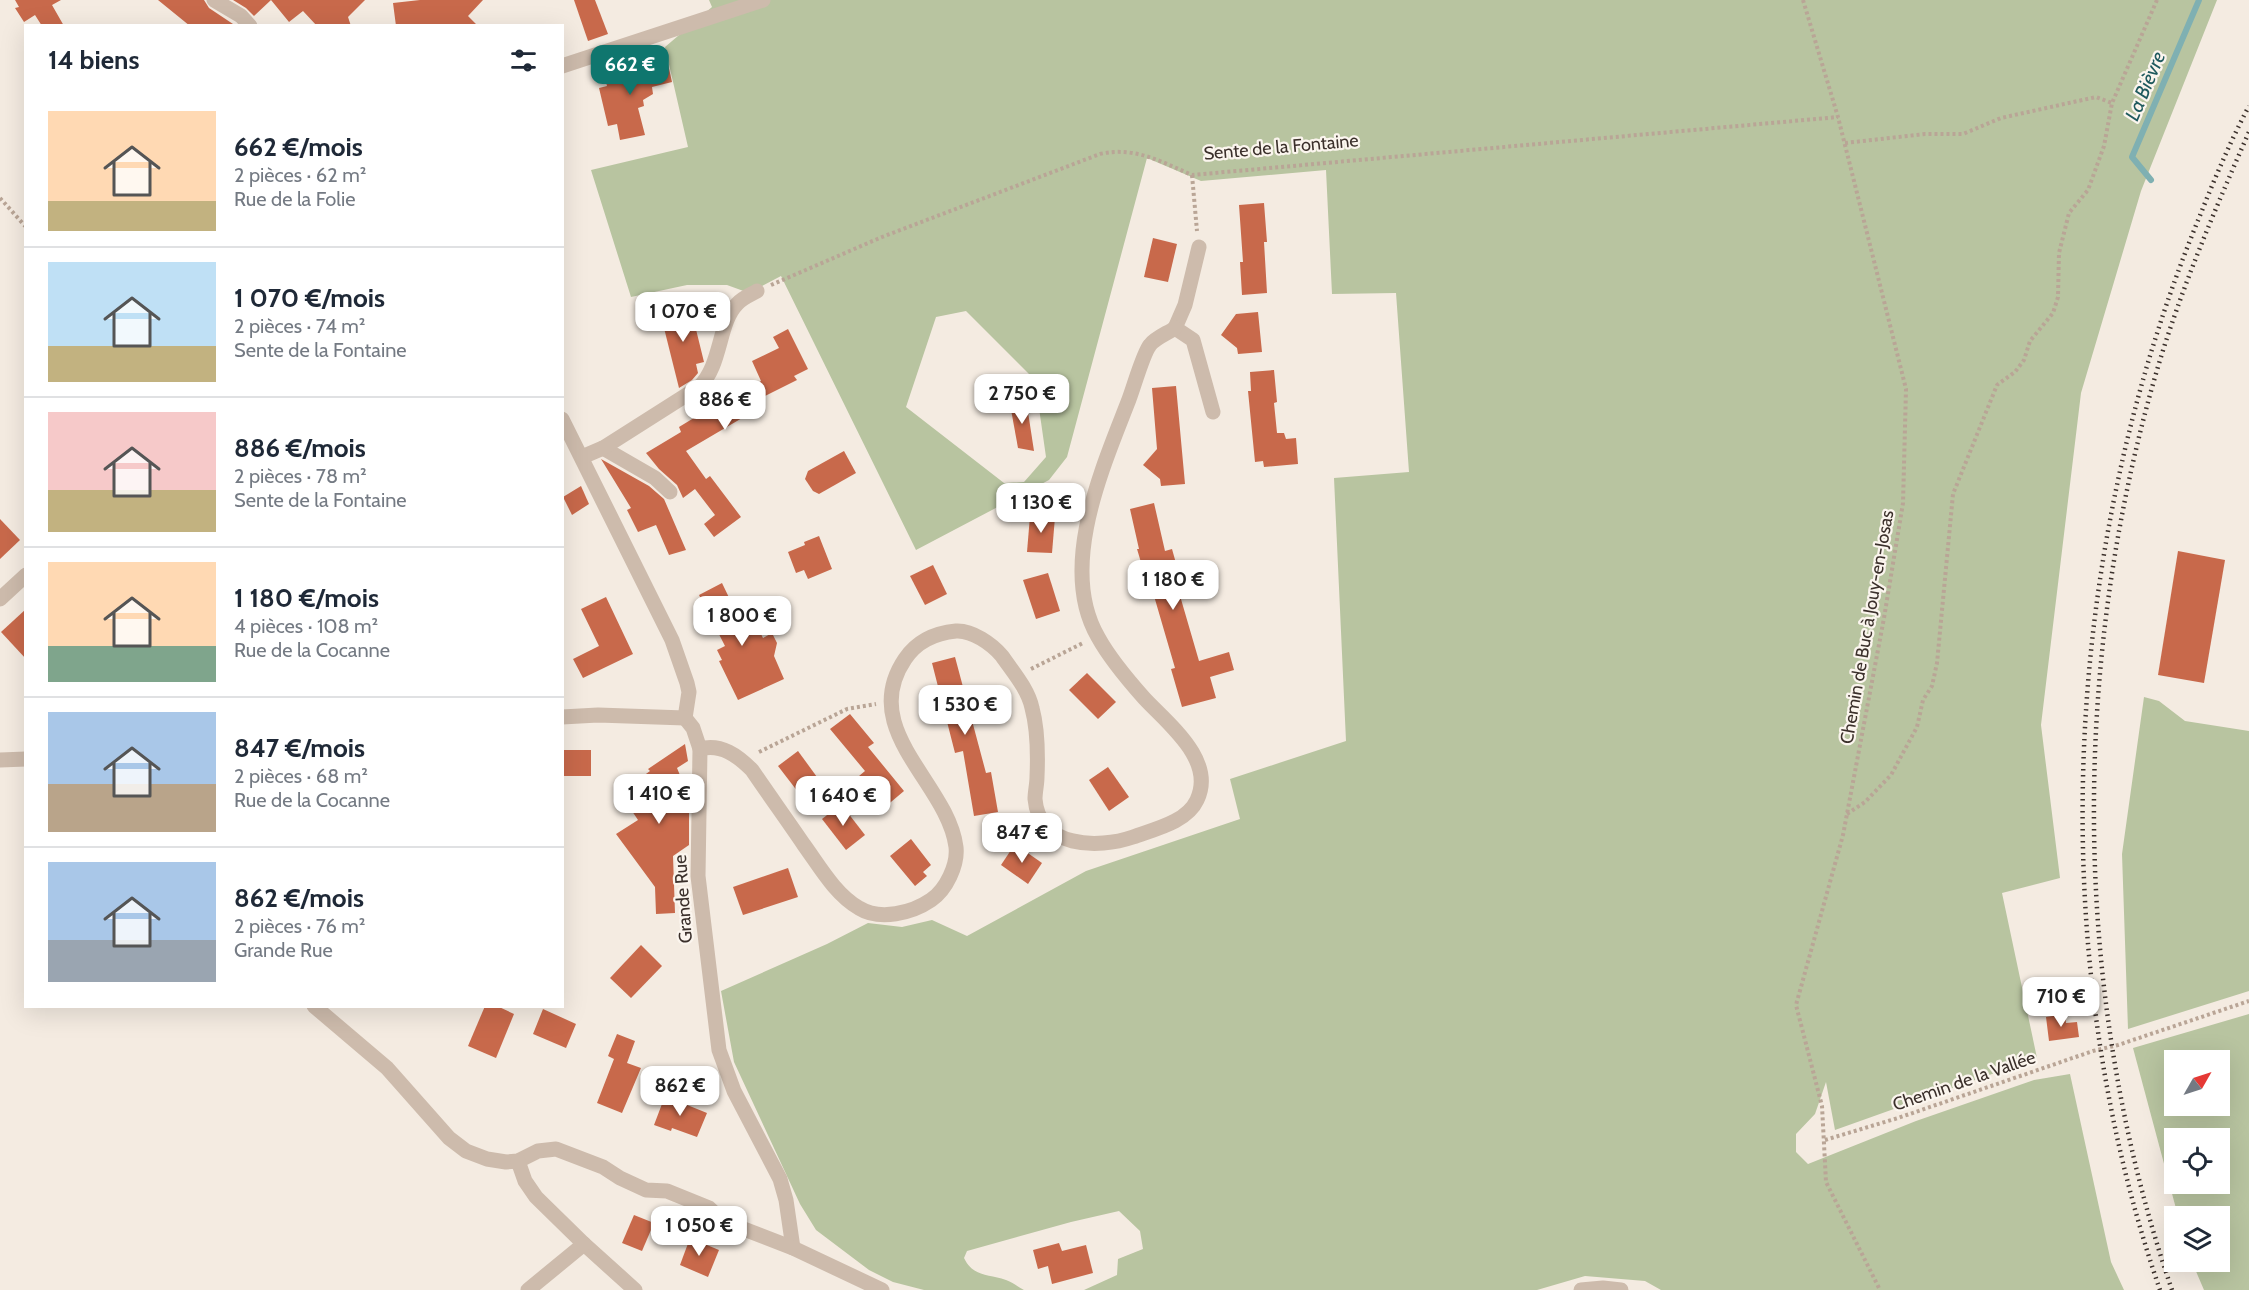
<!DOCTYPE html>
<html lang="fr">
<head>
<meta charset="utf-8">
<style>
	:root { --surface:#fff; --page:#f2f2f3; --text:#1f2937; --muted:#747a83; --line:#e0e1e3; --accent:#0f766e }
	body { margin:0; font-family:Cabin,sans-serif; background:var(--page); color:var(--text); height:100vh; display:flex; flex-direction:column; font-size:22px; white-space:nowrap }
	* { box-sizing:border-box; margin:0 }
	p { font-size:20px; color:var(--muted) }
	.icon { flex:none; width:33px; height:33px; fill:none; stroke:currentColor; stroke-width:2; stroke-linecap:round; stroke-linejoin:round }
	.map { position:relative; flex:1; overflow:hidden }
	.drawer { position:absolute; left:24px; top:24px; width:540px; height:984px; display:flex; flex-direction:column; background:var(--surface); border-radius:0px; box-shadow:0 6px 24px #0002 }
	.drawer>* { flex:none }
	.needle { width:39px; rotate:51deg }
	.buttons { position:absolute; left:2164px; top:1050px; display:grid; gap:12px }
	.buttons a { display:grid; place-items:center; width:66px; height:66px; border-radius:0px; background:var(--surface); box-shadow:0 6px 24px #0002; font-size:30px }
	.price { position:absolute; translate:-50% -51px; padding:0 14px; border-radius:12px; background:#fff; color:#222; font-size:20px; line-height:39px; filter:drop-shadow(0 2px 3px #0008) }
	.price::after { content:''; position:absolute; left:50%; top:36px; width:18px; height:14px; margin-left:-9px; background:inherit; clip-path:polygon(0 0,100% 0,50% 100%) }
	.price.selected { background:var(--accent); color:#fff }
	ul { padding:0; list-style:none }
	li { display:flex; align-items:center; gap:18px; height:150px; padding:0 24px }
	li+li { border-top:2px solid var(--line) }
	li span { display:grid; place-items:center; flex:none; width:168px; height:120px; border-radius:0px; color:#555 }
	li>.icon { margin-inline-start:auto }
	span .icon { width:72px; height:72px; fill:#fffc; stroke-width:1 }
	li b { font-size:26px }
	h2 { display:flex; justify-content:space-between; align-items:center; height:72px; padding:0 24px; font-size:26px }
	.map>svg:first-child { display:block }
	.green { fill:#b8c4a0; fill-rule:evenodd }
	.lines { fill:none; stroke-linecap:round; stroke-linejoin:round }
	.stream { stroke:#7fb0b2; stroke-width:6 }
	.building { fill:#c8694b }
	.path { stroke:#b9a596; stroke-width:4; stroke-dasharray:3 3; stroke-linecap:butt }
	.minor { stroke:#cdbbac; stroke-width:15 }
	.rail { stroke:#3b302b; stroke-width:4.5; stroke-dasharray:1.5 4.5; stroke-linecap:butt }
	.labels { text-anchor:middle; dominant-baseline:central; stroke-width:4.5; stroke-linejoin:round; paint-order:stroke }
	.street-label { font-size:18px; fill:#3b302b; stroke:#fbf5ee }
	.water-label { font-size:20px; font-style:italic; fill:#1f5a5e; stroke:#fbf5ee }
</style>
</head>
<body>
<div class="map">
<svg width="2249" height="1290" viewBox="0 0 2249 1290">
	<rect width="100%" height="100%" fill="#f4ebe1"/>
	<g class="green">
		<path d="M 709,0 L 2217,0 L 2141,191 L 2081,393 L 2041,725 L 2060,878 L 2002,893 L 2037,1058 L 1835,1130 L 1826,1082 L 1815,1114 L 1796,1134 L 1796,1152 L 1808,1164 L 1916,1121 L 2034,1080 L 2070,1074 L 2111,1262 L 2124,1290 L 1661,1290 L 1645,1281 L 1585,1276 L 1537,1290 L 1084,1290 L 1117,1275 L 1118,1259 L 1143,1249 L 1140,1231 L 1119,1211 L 1071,1222 L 967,1251 L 964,1258 C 973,1277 989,1274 1006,1280 C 1012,1282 1018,1287 1024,1290 L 924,1290 L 893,1282 L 869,1270 L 816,1230 L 800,1204 L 734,1062 L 721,991 L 827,944 L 868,923 L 902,927 L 932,920 L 967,936 L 1086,871 L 1240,819 L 1230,779 L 1346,741 L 1334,478 L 1409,472 L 1396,293 L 1332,294 L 1326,170 L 1201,181 L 1147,158 L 1067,457 L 1049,480 L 916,550 L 781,276 L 749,293 L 727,285 L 687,285 L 631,297 L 591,170 L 688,147 L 665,47 L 712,7 ZM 966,311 L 1035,380 L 1046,457 L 1024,482 L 1004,483 L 906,407 L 936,317 Z"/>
		<polygon points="2144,697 2159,701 2185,721 2249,731 2249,991 2128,1029 2122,854"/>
		<path d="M 2249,1014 L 2249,1290 L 2204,1290 L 2192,1262 L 2220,1262 L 2220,1216 L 2178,1216 L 2133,1048 ZM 2220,1060 L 2220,1106 L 2175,1106 L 2175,1060 ZM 2220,1138 L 2220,1184 L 2175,1184 L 2175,1138 Z"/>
	</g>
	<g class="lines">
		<polyline class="stream" points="2151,180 2132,157 2199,0"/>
	</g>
	<g class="building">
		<polygon points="15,0 61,0 52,5 64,26 42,26 35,15 24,22 15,8 19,7"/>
		<polygon points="158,0 204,0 209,8 236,26 190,26"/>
		<polygon points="233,0 365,0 348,17 351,26 317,26 303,11 289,22 271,0 254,16 246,8"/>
		<polygon points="420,0 483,0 468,16 478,26 396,26 393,3"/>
		<polygon points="574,0 595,0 608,34 588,41"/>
		<polygon points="634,63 636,72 668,64 672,82 652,87 653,94 643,100 644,106 638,108 645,135 620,140 617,124 608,126 599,88 607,86 603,70"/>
		<polygon points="1264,203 1267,242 1264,242 1267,293 1242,295 1240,262 1243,262 1239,205"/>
		<polygon points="1153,238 1177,244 1168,282 1144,277"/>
		<polygon points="690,305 704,362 696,364 698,373 692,380 679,388 660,312"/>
		<polygon points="1258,312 1262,352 1238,354 1237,348 1221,335 1236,314"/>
		<polygon points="788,329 808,369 794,376 797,380 749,404 754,411 686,451 706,479 710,476 741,517 714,537 704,524 715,515 695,489 683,498 677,485 659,469 646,453 681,432 679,427 707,410 708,413 761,381 752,361 779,348 773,337"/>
		<polygon points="1274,370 1277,402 1274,403 1277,433 1284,433 1286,439 1296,438 1298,464 1264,467 1263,461 1255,462 1248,391 1251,391 1250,372"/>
		<polygon points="1176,386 1185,484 1161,486 1160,479 1143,465 1157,449 1152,388"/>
		<polygon points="1026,399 1034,451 1018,448 1010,404"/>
		<polygon points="844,451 856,473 819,494 813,491 805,479 808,471"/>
		<polygon points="601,459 649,486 664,499 686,550 669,555 656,525 638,532 627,510 631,508"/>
		<polygon points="581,486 589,504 572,515 563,497"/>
		<polygon points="1154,503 1165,551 1172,549 1181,581 1176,582 1199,661 1229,652 1234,670 1210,677 1216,698 1182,707 1171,669 1175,668 1152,589 1134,595 1128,574 1143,569 1137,549 1139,549 1130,509"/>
		<polygon points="1030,516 1055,517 1052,553 1027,552"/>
		<polygon points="0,519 20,540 0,559"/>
		<polygon points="819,536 832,569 808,579 804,570 796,573 788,552 805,545 804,542"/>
		<polygon points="2178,551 2225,560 2204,683 2158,675"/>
		<polygon points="933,565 947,594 925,605 910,576"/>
		<polygon points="1048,573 1060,611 1036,619 1023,580"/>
		<polygon points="722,583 747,635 759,630 763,638 772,633 777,643 774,656 784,679 738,700 719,661 722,660 717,650 725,646 699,595"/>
		<polygon points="606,597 633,654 583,678 573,659 599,646 581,609"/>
		<polygon points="26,609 26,659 1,632"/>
		<polygon points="955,657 986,773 991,772 998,812 974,816 963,751 955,753 932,663"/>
		<polygon points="1087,673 1116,702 1098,719 1069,690"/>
		<polygon points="850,714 874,743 868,747 904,791 885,807 859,776 865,771 830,729"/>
		<polygon points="685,744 688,761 677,768 689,797 689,845 673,856 675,913 656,914 655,887 616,834 638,820 620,793 650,771 648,769"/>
		<rect x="562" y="750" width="29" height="26"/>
		<polygon points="798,751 817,777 798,792 778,766"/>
		<polygon points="1108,767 1129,797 1109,811 1089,780"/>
		<polygon points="841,804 865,835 846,850 822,819"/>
		<polygon points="911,839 931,865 923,872 927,876 915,886 890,856"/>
		<polygon points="1015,844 1042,863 1028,884 1001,865"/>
		<polygon points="788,868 798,897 743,915 733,887"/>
		<polygon points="641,945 662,966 631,998 610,978"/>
		<polygon points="485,1006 497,1006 514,1014 496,1058 468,1046"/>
		<polygon points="543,1009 576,1024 566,1048 533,1034"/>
		<polygon points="2065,1014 2066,1023 2077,1022 2079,1037 2049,1041 2046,1017"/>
		<polygon points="617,1034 635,1041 627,1063 641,1068 622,1113 597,1103 614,1059 608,1056"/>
		<polygon points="665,1096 707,1113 697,1137 672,1128 671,1131 654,1125"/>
		<polygon points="634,1215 654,1223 642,1251 622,1243"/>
		<polygon points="690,1238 719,1250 708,1277 680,1265"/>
		<polygon points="1059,1243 1062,1251 1086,1245 1093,1273 1052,1284 1048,1266 1038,1269 1033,1250"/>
	</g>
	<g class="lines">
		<g class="path">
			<polyline points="1803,0 1838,117 1906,389 1903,503 1884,618 1843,835 1796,1005 1822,1106 1826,1182 1880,1290"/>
			<polyline points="1845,143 1925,134 1963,134 2001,118 2096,97 2112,103"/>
			<polyline points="1192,175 1197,231"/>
			<polyline points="0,198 26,227"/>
			<path d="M 771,285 L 882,237 L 1100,154 C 1134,146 1162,162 1192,175 L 1838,117"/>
			<polyline points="1031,669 1083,643"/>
			<polyline points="759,752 847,709 876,704"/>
			<polyline points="1847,814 1865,802 1891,775 1917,727 1923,700 1932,686 1937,663 1953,494 1997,385 2015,372 2024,360 2030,341 2053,313 2058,297 2059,253 2069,213 2088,190 2104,146 2112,103 2157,0"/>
			<polyline points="1825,1140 1898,1118 2093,1051 2118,1045 2249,1001"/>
		</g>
		<g class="minor">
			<polyline points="214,0 241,16 250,26"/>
			<polyline points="562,66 763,0"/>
			<polyline points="1199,247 1185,305 1175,328 1193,340 1213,412"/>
			<polyline points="562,419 672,640 687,683 689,692 685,718 693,728 700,749 698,876 719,1050 734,1091 780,1179 786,1200 793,1248"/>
			<polyline points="603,448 655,478 670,492"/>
			<path d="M 582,457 L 603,448 L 699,387 C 722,365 718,323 737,304 C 742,298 750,295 757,291"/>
			<polyline points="0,599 26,575"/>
			<polyline points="562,717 598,715 685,718"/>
			<path d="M 700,749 C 721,743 738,756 752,770 C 769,795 787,820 804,845 C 820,867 835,894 859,908 C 880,921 912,913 931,900 C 946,890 958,865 956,847 C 948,783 857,730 905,659 C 917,641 935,633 956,631 C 972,630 992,644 1002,656 C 1013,672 1028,689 1032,708 C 1038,730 1038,754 1037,777 C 1037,784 1035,792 1035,799 C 1039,848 1098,849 1133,837 C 1155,829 1187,822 1197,800 C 1216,760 1168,724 1144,698 C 1128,680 1110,659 1098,637 C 1058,568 1102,469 1128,402 C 1133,390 1143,353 1150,345 C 1155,338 1168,333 1175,328"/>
			<polyline points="0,760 26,759"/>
			<polyline points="314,1006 387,1068 449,1138 466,1151 487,1159 506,1162 518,1161 538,1151 556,1149 603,1167 620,1178 646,1190 667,1191 709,1208 723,1221 793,1248 882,1290"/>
			<polyline points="518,1161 525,1181 536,1197 584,1244 635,1290"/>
			<polyline points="528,1290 584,1244"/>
			<polyline points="1581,1290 1603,1288 1621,1290"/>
		</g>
		<g class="rail">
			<path d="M 2160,1290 C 2042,948 2062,551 2199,218 C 2214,180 2230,142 2249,106"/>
			<path d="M 2172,1290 C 2070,993 2070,659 2160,360 C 2184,282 2216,207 2249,132"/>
		</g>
	</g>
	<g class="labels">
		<g class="street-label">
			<text transform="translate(1281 147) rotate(-5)">Sente de la Fontaine</text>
			<text transform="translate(1867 627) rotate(-80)">Chemin de Buc à Jouy-en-Josas</text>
			<text transform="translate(683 899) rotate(-94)">Grande Rue</text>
			<text transform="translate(1964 1081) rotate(-19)">Chemin de la Vallée</text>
		</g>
		<g class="water-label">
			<text transform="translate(2145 86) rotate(-67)">La Bièvre</text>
		</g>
	</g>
</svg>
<div class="buttons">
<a><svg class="needle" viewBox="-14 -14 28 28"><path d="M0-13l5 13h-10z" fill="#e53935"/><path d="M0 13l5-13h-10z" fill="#747a83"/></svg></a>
<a><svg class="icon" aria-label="locate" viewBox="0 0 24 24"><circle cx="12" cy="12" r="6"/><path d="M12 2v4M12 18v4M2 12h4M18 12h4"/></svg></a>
<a><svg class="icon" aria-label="layers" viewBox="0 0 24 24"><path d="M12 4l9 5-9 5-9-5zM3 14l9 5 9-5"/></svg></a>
</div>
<b class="price selected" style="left:630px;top:96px">662 €</b>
<b class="price" style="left:683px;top:343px">1 070 €</b>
<b class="price" style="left:1022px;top:425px">2 750 €</b>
<b class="price" style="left:725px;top:431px">886 €</b>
<b class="price" style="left:1041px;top:534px">1 130 €</b>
<b class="price" style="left:1173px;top:611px">1 180 €</b>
<b class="price" style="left:742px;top:647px">1 800 €</b>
<b class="price" style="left:965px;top:736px">1 530 €</b>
<b class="price" style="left:659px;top:825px">1 410 €</b>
<b class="price" style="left:843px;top:827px">1 640 €</b>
<b class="price" style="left:1022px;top:864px">847 €</b>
<b class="price" style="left:2061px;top:1028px">710 €</b>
<b class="price" style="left:680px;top:1117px">862 €</b>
<b class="price" style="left:699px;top:1257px">1 050 €</b>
<section class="drawer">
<h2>14 biens<svg class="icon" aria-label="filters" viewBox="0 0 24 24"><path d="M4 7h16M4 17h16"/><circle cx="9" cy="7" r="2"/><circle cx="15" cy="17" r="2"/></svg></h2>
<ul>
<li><span style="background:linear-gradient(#ffd9b3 75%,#c2b280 0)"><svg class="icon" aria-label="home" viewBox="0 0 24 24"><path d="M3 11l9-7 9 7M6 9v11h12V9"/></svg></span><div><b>662 €/mois</b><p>2 pièces · 62 m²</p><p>Rue de la Folie</p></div></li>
<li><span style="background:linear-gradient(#bfe0f5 70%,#c2b280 0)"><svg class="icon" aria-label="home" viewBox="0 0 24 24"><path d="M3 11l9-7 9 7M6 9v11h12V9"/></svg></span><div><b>1 070 €/mois</b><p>2 pièces · 74 m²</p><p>Sente de la Fontaine</p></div></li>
<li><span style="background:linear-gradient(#f6c9c9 65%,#c2b280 0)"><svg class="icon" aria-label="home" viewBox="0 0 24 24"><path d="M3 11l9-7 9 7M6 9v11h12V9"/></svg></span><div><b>886 €/mois</b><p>2 pièces · 78 m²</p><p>Sente de la Fontaine</p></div></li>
<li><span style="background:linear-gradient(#ffd9b3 70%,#7fa58c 0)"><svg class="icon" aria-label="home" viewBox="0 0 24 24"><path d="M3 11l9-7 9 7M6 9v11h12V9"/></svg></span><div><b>1 180 €/mois</b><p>4 pièces · 108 m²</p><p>Rue de la Cocanne</p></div></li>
<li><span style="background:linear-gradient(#a9c7e8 60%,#b9a48a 0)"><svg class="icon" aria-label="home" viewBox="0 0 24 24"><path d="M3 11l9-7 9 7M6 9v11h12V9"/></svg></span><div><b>847 €/mois</b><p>2 pièces · 68 m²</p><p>Rue de la Cocanne</p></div></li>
<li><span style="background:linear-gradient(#a9c7e8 65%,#9aa5b1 0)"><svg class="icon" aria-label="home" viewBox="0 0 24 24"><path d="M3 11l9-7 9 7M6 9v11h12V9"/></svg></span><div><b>862 €/mois</b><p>2 pièces · 76 m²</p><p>Grande Rue</p></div></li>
</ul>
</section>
</div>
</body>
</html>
